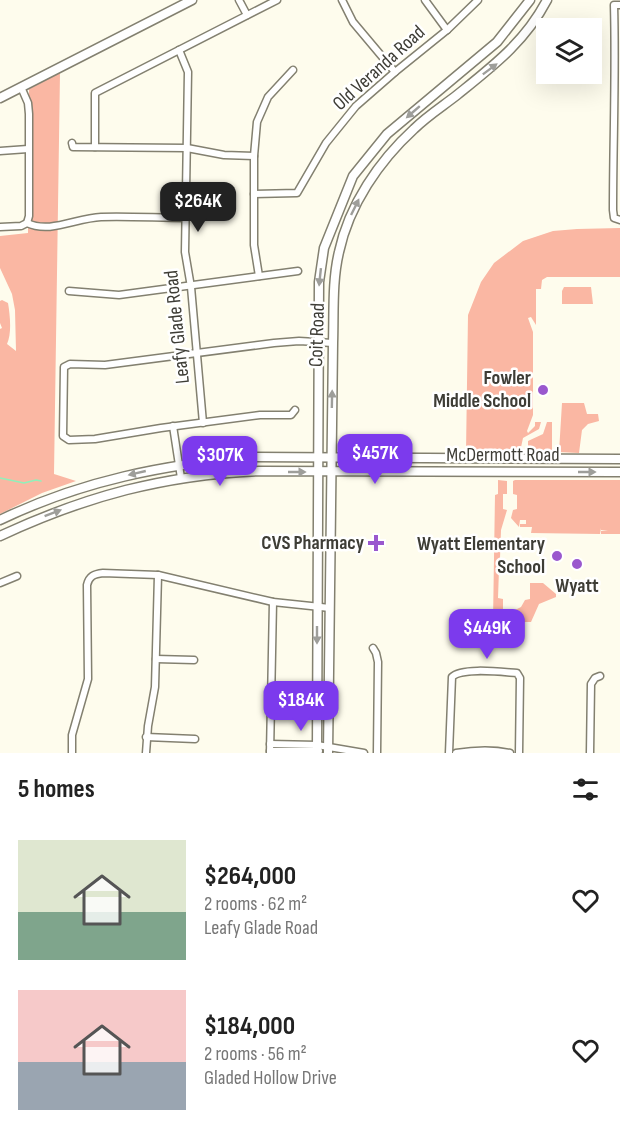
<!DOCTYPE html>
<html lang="en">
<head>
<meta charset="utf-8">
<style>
	:root { --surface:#fff; --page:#f6f6f6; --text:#222; --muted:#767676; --accent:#7c3aed }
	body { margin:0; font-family:"Sofia Sans Condensed",sans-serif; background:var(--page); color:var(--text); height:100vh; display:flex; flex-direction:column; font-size:22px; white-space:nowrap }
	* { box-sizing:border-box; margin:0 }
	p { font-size:20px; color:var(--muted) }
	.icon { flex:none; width:33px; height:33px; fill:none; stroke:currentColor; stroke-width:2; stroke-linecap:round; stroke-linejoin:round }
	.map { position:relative; height:753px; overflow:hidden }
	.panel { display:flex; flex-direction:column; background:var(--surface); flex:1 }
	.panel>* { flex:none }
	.fabs { position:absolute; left:536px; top:18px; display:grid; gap:12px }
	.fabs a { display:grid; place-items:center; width:66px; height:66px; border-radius:0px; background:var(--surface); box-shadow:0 6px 24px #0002; font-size:30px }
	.price { position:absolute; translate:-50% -51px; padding:0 14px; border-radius:12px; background:var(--accent); color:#fff; font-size:20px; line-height:39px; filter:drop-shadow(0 2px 3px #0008) }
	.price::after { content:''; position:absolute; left:50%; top:36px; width:18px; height:14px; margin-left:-9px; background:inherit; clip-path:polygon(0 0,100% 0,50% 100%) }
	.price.current { background:#222; color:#fff }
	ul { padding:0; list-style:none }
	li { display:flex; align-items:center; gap:18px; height:150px; padding:0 18px }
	li span { display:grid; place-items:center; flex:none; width:168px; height:120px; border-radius:0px; color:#555 }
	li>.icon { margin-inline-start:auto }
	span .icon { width:72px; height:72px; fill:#fffc; stroke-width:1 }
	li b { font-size:26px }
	h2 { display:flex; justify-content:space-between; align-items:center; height:72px; padding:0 18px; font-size:26px }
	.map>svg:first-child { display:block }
	.green { fill:#fab7a3 }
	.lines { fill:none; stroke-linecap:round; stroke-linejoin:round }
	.stream { stroke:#91f0ba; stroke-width:1.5 }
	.street-casing { stroke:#838070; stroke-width:9 }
	.secondary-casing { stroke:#838070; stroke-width:11 }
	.street { stroke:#fff; stroke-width:6 }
	.secondary { stroke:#fff; stroke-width:8 }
	.oneway { fill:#9e9e9a }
	.poi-dot { fill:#9a58ce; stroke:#fff; stroke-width:2 }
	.labels { text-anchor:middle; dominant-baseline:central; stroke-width:5; stroke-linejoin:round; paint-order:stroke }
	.street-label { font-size:20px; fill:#3e3d36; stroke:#fff }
	.poi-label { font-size:20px; font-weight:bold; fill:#3e3d36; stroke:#fff; text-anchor:end }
</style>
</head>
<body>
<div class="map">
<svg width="620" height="753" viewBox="0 0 620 753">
	<rect width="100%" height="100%" fill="#fefced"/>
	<g class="green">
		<path d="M 60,73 L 54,474 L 76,481 L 42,493 L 0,514 L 0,329 L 2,328 L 0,323 L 0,301 L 2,300 L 8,303 C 10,315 12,333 7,344 L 16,351 L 15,310 L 12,294 L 0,268 L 0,236 L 28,233 L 29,89 Z"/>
		<polygon points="620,228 620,277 547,277 542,280 541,289 536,289 536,325 531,317 528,318 533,332 533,415 527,431 528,433 535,426 535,422 541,422 539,429 523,438 520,452 466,452 468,315 481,282 494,263 523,241 553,231 577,229"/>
		<polygon points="564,287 591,287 593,304 562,304 562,291"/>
		<polygon points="562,403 584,403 587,414 598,414 599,421 588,424 582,430 579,453 559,452"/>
		<polygon points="547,422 552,422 552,452 528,452 528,441 543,434"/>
		<polygon points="498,480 507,481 507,494 503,494 503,509 507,510 501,530 500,558 502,566 499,569 498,598 503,599 503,615 501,619 493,621 495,495 498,494"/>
		<polygon points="515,480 620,480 620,534 601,534 601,531 608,531 601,530 601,528 600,534 531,533 532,527 520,527 520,524 526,524 526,520 520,520 519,527 511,518 513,510 517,509 517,495 513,494 513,481"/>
		<polygon points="530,583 543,583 556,594 556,597 539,604 531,622 513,622 510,618 509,613 521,607 525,600 530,599"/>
	</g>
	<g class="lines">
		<polyline class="stream" points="0,478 24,483 36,480 41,481"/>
		<g class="street-casing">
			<g id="street">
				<polyline points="239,0 247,15"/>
				<polyline points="342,0 353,22 395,72"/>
				<polyline points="425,0 447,30"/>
				<path d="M 620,5 L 614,5 C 616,74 613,142 613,210 L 614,218 L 620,220"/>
				<polyline points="179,50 188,72 185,252 191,287 203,423"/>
				<polyline points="21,87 28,103 29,114 29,216 27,223"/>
				<polyline points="72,143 73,147 187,148 224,155 254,156"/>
				<polyline points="95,147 95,93 277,0"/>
				<polyline points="0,151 28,149"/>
				<polyline points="254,194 297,193 326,143 356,106 395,72 447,30 478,0"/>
				<path d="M 0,227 L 21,226 L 27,223 C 50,234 76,218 101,217 C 129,216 158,218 186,218"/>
				<polyline points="259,276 254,245 254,156 257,122 268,97 293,70"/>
				<polyline points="69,291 119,295 298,271"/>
				<polyline points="295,410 291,415 260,415 161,428 95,439 69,440 63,436 64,367 70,364 105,365 274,343 299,341 333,343"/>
				<polyline points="173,426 181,478"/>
				<polyline points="0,583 17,576"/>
				<polyline points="373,648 376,653 378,662 377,753"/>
				<polyline points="156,659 194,660"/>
				<polyline points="146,737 195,739"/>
				<polyline points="270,744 317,745 364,753"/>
				<polyline points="270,751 319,751"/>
				<path d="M 72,753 L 72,735 L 88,679 L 87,585 C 89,576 94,574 103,573 L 158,575 L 273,602 L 330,608"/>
				<polyline points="146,753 148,726 155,687 158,575"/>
				<polyline points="270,753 273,602"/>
				<path d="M 449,753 L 452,677 C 462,667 502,672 517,673 L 520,678 L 519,753"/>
				<path d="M 456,753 C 474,750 492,749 510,753"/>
				<polyline points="590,753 591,684 595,678 600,676"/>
			</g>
		</g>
		<g class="secondary-casing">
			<g id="secondary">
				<polyline points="0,98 192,0"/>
				<path d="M 0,520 C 81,481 165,464 254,457 L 620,459"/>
				<path d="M 0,536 C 86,496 164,475 259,471 L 620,472"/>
				<polyline points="317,753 319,282 324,248 353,176 387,134 497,42 530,0"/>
				<path d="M 328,753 L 333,343 C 334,313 332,281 339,252 C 349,205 379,161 414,129 C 427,116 443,106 457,95 C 493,66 525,42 547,0"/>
			</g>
		</g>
		<use href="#street" class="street"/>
		<use href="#secondary" class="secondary"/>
	</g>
	<defs><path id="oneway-solid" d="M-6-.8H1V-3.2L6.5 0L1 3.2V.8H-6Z" transform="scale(1.5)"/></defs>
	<g class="oneway">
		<use href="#oneway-solid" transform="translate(490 69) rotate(-37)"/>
		<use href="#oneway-solid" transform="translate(413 112) rotate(139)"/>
		<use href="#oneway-solid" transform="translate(355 207) rotate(-64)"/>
		<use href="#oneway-solid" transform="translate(320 277) rotate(96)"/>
		<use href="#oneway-solid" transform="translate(332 399) rotate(-89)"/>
		<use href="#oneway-solid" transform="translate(297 472)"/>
		<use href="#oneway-solid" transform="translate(587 472)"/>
		<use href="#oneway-solid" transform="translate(137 473) rotate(167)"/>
		<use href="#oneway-solid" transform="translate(53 513) rotate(-21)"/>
		<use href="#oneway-solid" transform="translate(317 635) rotate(90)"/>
	</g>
	<g class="poi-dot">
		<circle cx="543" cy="390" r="6"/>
		<path d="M373 534h6v6h6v6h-6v6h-6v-6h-6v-6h6z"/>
		<circle cx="557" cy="556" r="6"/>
		<circle cx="577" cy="564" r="6"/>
	</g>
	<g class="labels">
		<g class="street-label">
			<text transform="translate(379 68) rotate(-42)">Old Veranda Road</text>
			<text transform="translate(177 327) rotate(-96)">Leafy Glade Road</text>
			<text transform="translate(317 335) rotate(-88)">Coit Road</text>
			<text x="503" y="455">McDermott Road</text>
		</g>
		<g class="poi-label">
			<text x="531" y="378">Fowler<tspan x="531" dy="23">Middle School</tspan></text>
			<text x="364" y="543">CVS Pharmacy</text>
			<text x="545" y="544">Wyatt Elementary<tspan x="545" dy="23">School</tspan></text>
			<text x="577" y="586" text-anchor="middle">Wyatt</text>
		</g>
	</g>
</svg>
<div class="fabs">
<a><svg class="icon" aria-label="layers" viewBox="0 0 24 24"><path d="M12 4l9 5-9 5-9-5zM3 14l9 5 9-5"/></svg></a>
</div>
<b class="price current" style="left:198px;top:233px">$264K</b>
<b class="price" style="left:375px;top:485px">$457K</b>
<b class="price" style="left:220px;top:487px">$307K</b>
<b class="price" style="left:487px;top:660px">$449K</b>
<b class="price" style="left:301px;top:732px">$184K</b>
</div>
<section class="panel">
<h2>5 homes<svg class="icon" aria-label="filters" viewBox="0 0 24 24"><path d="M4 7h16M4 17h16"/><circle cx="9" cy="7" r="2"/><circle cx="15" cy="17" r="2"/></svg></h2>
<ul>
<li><span style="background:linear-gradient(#dfe7d0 60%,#7fa58c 0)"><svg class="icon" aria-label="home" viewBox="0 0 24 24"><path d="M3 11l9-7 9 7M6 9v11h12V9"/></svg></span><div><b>$264,000</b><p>2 rooms · 62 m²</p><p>Leafy Glade Road</p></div><svg class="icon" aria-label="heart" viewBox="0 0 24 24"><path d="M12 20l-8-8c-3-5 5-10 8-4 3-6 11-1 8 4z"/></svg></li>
<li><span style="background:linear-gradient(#f6c9c9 60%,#9aa5b1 0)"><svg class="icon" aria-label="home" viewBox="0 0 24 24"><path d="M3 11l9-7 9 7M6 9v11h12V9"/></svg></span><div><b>$184,000</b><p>2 rooms · 56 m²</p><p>Gladed Hollow Drive</p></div><svg class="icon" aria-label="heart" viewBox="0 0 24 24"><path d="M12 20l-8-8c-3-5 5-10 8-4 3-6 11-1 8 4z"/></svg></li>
</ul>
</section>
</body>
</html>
